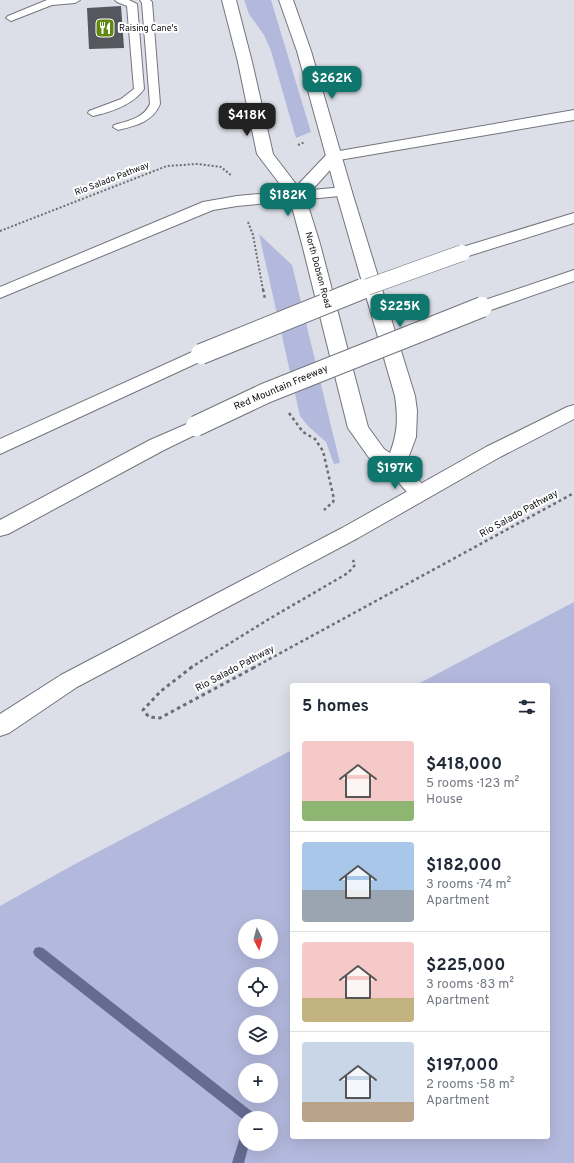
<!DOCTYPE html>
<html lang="en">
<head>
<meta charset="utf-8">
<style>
	:root { --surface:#fff; --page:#f2f2f3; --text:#1f2937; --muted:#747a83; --line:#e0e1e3; --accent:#0f766e }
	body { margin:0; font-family:Overpass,sans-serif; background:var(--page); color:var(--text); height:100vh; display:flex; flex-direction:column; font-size:15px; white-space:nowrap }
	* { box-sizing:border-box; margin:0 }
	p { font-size:13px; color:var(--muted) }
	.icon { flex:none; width:22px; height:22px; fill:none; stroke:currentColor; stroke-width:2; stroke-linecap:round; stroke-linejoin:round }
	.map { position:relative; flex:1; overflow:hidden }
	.sheet { position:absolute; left:290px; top:683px; width:260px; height:456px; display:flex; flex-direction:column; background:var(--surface); border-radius:4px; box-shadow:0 4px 16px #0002 }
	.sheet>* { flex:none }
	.needle { width:26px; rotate:174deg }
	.fabs { position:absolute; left:238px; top:919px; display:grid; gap:8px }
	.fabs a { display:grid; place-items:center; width:40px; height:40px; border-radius:50%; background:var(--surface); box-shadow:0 4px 16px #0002; font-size:20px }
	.price { position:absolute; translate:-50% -34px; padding:0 9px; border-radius:8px; background:var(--accent); color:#fff; font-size:13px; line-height:26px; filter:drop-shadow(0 1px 2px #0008) }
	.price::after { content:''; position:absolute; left:50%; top:24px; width:12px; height:9px; margin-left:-6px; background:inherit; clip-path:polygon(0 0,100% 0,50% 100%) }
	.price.selected { background:#222; color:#fff }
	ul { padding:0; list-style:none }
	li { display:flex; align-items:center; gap:12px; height:100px; padding:0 12px }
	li+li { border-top:1px solid var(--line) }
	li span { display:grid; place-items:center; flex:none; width:112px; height:80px; border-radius:4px; color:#555 }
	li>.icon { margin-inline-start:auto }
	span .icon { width:48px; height:48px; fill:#fffc; stroke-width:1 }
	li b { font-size:17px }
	h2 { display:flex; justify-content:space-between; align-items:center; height:48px; padding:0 12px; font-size:17px }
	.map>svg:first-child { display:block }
	.green { fill:#b3b9dd; fill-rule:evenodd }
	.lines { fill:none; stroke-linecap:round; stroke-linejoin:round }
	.stream { fill:#666b92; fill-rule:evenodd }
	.building { fill:#55575f }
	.lane-casing { stroke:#73747d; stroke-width:2 }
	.secondary-casing { stroke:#73747d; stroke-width:2 }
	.highway-casing { stroke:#73747d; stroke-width:2 }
	.path-far2 { stroke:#6b6d73; stroke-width:2; stroke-dasharray:2 2; stroke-linecap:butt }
	.path-far1 { stroke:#6b6d73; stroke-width:2.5; stroke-dasharray:3 3; stroke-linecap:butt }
	.path { stroke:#6b6d73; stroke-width:3; stroke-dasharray:3.5 3.5; stroke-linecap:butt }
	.lane { fill:#fff; fill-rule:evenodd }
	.secondary { fill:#fff; fill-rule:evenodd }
	.highway { fill:#fff; fill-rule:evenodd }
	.highway-bridge-far1-casing { stroke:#73747d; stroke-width:17; stroke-linecap:butt }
	.highway-bridge-casing { stroke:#73747d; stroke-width:22; stroke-linecap:butt }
	.highway-bridge-far1 { stroke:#fff; stroke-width:16 }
	.highway-bridge { stroke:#fff; stroke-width:20 }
	.labels { text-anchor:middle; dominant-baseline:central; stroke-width:4; stroke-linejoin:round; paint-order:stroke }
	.far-poi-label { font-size:9px; fill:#0e0f12; stroke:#fff; text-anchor:start }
	.far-street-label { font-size:9px; fill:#0e0f12; stroke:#fff }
	.street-label { font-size:10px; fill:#0e0f12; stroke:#fff }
</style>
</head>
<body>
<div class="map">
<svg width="574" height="1163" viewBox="0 0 574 1163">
	<rect width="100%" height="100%" fill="#dddfe8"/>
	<g class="green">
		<polygon points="244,0 271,0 311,132 296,138 271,51 264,35 249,14"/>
		<polygon points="259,234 292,265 340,463 334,464 326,442 308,426 300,416"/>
		<path d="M 574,602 L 574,1163 L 0,1163 L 0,906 L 73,865 L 292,750 L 292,1137 L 548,1137 L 548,685 L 416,685 ZM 245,926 L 271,926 L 271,952 L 245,952 ZM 245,974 L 271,974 L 271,1000 L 245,1000 ZM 245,1022 L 271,1022 L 271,1048 L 245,1048 ZM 245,1070 L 271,1070 L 271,1096 L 245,1096 ZM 245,1118 L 271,1118 L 271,1144 L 245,1144 Z"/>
	</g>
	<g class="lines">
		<g class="stream">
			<polygon points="39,947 43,948 255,1114 257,1118 245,1118 245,1121 35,956 33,952 35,948"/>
			<polygon points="245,1132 245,1144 249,1144 244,1163 232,1163 241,1134"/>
		</g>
	</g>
	<polygon class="building" points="121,6 124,48 89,49 87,8"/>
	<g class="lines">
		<g class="lane-casing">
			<g id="lane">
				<polygon points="47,0 80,0 75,3 52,5 11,21 6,18 8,16"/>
				<path d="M 115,0 L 129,0 L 137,4 L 144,89 C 133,105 111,112 93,116 L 88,113 L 89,111 L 121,99 L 134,89 L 127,6 L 117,2 Z"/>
				<path d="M 140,0 L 150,0 L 152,2 L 160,104 C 153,122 135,126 118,130 L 113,127 L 114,125 C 128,121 144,118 150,104 L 142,3 Z"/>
			</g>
		</g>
		<g class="secondary-casing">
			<path id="secondary" d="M 222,0 L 236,0 L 252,62 L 273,154 L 305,196 L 320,244 L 368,427 L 384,449 L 390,453 C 398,432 398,418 395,396 L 336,192 L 297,51 L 279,0 L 293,0 L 311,51 L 352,192 L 415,396 L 417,411 L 416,437 L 406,464 L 429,493 L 426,498 L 419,500 L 412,498 L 388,470 L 370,459 L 348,428 L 302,244 L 289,196 L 257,154 L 238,62 Z"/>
		</g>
		<g class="highway-casing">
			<g id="highway">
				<polygon points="574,110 574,120 339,160 312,190 344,187 350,189 352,192 350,195 237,206 213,210 0,298 0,287 203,202 237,196 292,191 328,153"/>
				<polygon points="574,213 574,223 462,258 456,257 453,253 456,249"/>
				<polygon points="574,270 574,281 488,311 482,312 476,311 473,307 476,303"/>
				<polygon points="201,348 208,350 210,354 208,358 0,454 0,439"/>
				<polygon points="574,405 574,419 500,457 358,538 77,687 9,733 0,736 0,714 61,675 342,528 486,447 567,407"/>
				<polygon points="196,420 203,421 206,426 203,431 164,450 8,534 0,536 0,520 150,440"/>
			</g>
		</g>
		<g class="path-far2">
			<polyline points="298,145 305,142"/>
			<polyline points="248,222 253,235 263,290"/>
			<polyline points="0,231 167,166 197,164 221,167 232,176"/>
		</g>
		<g class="path-far1">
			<polyline points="263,289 265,299"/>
			<polyline points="289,413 303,432 315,439 323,451 334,499 333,502 324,510"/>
			<polyline points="190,668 269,619 348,573 355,565 353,560"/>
			<polyline points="253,668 574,493"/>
		</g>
		<polyline class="path" points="192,667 161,691 143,710 149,717 160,718 255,667"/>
		<use href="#lane" class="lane"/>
		<use href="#secondary" class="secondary"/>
		<use href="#highway" class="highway"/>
		<g class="highway-bridge-far1-casing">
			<polyline id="highway-bridge-far1" points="359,290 462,253"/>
		</g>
		<g class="highway-bridge-casing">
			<g id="highway-bridge">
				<polyline points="201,354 362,289"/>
				<polyline points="196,426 266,393 482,307"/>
			</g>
		</g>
		<use href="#highway-bridge-far1" class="highway-bridge-far1"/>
		<use href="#highway-bridge" class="highway-bridge"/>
	</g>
	<defs>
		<g id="restaurant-square" transform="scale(1)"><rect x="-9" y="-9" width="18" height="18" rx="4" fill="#608812" stroke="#fff"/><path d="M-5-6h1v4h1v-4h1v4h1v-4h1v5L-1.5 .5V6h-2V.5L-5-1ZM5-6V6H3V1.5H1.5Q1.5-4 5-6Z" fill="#fff"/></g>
	</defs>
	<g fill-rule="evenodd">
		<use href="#restaurant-square" x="105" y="28"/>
	</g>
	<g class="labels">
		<g class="far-poi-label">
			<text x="119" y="28">Raising Cane's</text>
		</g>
		<g class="far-street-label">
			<text transform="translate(112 179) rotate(-21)">Rio Salado Pathway</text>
			<text transform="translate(318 270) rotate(75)">North Dobson Road</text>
		</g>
		<g class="street-label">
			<text transform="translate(281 388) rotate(-23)">Red Mountain Freeway</text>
			<text transform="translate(519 514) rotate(-29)">Rio Salado Pathway</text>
			<text transform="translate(235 669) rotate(-28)">Rio Salado Pathway</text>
		</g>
	</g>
</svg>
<div class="fabs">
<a><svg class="needle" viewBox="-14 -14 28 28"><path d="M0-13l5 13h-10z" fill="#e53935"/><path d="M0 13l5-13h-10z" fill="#747a83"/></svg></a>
<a><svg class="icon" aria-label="locate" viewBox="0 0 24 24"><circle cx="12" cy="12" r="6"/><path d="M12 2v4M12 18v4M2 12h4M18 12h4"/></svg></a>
<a><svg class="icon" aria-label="layers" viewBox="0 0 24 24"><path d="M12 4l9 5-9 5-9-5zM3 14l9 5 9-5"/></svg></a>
<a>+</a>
<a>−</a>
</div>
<b class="price" style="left:332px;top:100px">$262K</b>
<b class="price selected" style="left:247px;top:137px">$418K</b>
<b class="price" style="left:288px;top:217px">$182K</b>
<b class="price" style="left:400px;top:328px">$225K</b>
<b class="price" style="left:395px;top:490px">$197K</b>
<section class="sheet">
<h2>5 homes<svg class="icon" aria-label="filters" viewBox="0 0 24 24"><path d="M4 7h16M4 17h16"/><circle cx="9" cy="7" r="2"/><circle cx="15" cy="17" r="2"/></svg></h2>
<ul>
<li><span style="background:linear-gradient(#f6c9c9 75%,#8fb573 0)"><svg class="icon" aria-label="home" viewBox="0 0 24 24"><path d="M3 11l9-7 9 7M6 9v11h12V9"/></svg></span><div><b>$418,000</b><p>5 rooms · 123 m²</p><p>House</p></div></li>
<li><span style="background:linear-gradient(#a9c7e8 60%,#9aa5b1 0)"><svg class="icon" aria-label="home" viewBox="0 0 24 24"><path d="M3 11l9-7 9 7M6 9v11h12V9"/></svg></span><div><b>$182,000</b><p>3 rooms · 74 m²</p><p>Apartment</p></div></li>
<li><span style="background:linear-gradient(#f6c9c9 70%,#c2b280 0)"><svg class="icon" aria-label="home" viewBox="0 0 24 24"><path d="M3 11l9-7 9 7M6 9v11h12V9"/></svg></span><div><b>$225,000</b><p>3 rooms · 83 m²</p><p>Apartment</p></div></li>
<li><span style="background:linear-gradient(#c9d6e8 75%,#b9a48a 0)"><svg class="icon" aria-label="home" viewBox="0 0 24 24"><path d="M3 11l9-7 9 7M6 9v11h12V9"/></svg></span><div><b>$197,000</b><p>2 rooms · 58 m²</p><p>Apartment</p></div></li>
</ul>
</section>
</div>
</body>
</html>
